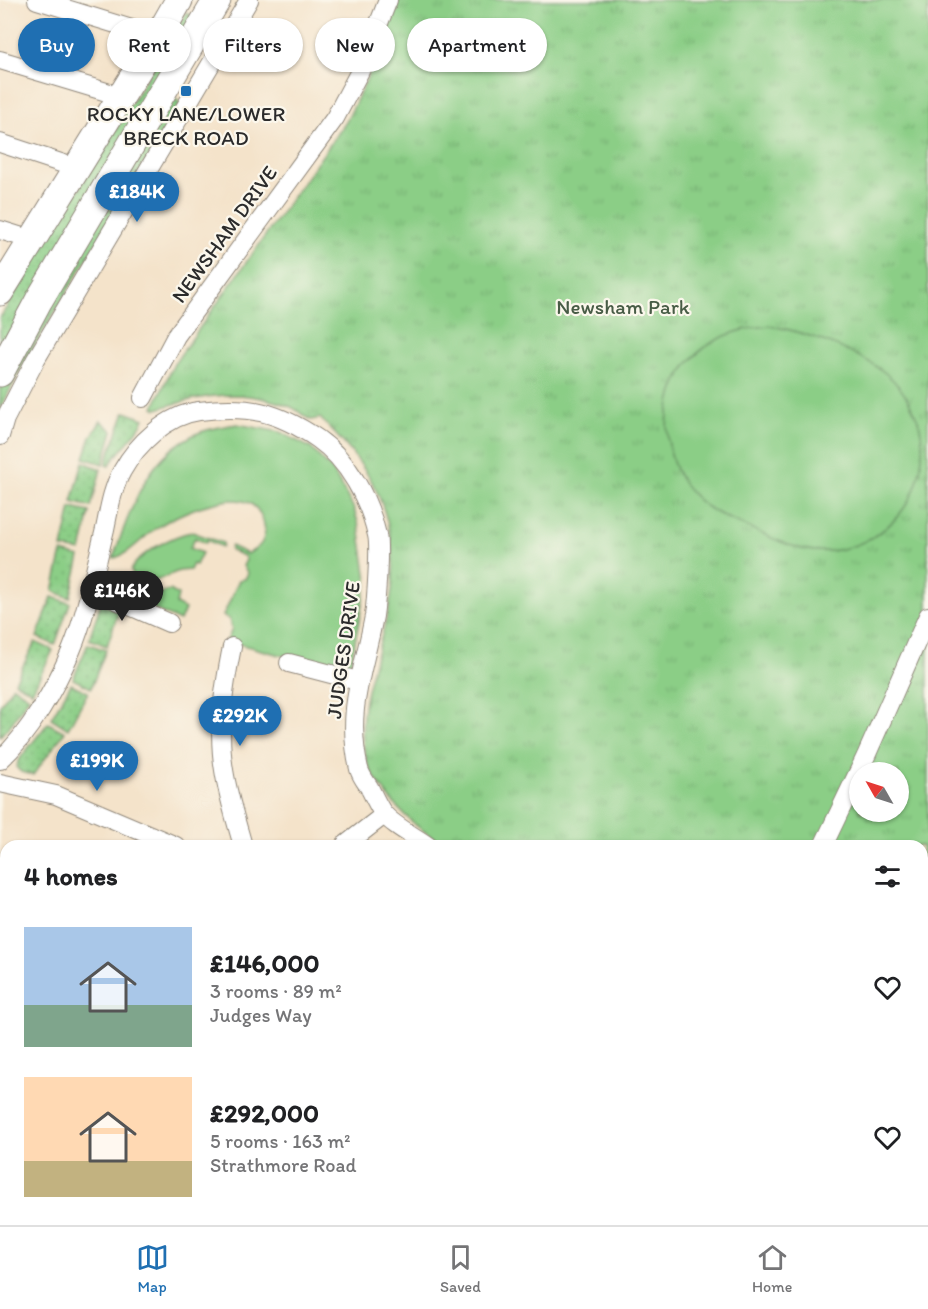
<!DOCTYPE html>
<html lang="en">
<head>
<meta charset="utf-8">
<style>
	:root { --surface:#fff; --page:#f6f6f6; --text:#202124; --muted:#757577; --line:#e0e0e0; --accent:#1f6fb2 }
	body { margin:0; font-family:Itim,sans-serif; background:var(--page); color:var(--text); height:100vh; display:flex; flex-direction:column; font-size:22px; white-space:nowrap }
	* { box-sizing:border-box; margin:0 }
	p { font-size:20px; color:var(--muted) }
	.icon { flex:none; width:33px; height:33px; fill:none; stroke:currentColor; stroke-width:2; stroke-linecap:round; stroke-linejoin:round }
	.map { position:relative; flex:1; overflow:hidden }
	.details { position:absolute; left:0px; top:840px; width:928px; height:386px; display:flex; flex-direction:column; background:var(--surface); border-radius:18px 18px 0 0; box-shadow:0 2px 4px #0004 }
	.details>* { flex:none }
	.top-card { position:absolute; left:18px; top:18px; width:600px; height:54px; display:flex; gap:12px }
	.needle { width:39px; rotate:309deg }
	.controls { position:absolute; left:849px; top:762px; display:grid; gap:12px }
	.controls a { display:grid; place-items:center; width:60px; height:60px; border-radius:50%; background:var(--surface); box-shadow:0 2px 4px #0004; font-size:30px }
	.price { position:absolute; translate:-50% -51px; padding:0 14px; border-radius:21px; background:var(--accent); color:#fff; font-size:20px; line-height:39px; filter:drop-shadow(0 2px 3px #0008) }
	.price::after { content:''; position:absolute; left:50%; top:36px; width:18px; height:14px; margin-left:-9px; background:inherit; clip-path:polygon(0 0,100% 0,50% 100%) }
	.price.active { background:#222; color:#fff }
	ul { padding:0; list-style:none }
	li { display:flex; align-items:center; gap:18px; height:150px; padding:0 24px }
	li span { display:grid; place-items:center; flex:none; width:168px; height:120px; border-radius:0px; color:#555 }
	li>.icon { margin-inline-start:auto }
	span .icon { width:72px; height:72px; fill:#fffc; stroke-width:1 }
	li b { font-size:26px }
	h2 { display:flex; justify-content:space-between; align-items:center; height:72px; padding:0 24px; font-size:26px }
	.chip { padding:0 21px; border-radius:27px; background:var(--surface); box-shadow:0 2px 4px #0004; font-size:21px; line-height:54px }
	.chip.active { background:var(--accent); color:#fff }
	.tabs { display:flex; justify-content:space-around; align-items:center; height:84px; border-top:2px solid var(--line); background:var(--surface); font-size:16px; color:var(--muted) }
	.tabs a { display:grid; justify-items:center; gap:3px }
	.tabs .active { color:var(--accent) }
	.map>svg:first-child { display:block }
	.built { fill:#d3d9f9 }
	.grass { fill:url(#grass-dots); stroke:#5b7c58; stroke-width:1.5 }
	.park { fill:url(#park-tufts); stroke:#5b7c58; stroke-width:1.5; fill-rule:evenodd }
	.garden { fill:#8bce86; stroke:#5b7c58; stroke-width:1.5 }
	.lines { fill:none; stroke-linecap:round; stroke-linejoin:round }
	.minor-casing { stroke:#90877a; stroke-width:20 }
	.major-casing { stroke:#90877a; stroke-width:25 }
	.highway-casing { stroke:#90877a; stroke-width:29 }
	.minor { stroke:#fff; stroke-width:18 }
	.major { stroke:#fff; stroke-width:22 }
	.highway { stroke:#fff; stroke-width:27 }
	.poi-dot { fill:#1f6fb2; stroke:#fbf7ec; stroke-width:2 }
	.labels { text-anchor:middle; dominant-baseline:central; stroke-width:4.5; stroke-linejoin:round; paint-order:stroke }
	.poi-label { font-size:21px; fill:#2b2b2b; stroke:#fbf7ec }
	.street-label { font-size:21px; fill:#2b2b2b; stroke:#fbf7ec }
	.park-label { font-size:21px; fill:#485c46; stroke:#fbf7ec }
</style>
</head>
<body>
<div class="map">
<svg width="928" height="1225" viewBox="0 0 928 1225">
	<defs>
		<pattern id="grass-dots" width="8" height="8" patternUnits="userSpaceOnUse" patternTransform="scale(1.5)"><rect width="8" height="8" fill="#8bce86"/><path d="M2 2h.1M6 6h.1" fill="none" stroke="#78b174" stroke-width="1.8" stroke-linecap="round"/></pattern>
		<pattern id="park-tufts" width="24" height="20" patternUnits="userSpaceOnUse" patternTransform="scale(1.5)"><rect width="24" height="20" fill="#8bce86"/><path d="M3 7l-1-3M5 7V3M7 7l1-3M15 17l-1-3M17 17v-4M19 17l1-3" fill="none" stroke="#78b174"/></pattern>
	</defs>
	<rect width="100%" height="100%" fill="#fbf7ec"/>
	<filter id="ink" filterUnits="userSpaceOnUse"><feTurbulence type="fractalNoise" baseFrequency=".0167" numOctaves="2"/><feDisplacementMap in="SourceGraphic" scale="12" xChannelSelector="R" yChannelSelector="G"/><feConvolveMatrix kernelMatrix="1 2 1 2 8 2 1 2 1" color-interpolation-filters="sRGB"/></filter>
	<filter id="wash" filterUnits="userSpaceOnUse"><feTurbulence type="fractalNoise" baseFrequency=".008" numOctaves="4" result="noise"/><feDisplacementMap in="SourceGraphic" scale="24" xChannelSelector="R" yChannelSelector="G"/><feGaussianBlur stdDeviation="1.35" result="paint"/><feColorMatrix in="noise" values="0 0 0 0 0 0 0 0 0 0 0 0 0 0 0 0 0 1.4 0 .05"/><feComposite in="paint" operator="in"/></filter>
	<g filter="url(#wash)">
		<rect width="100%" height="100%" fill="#f4e3ca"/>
		<polygon class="built" points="688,1220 870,1220 868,1225 685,1225"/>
		<g class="grass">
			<polygon points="186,13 197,18 0,354 0,318"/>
			<polygon points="175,99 181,103 21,368 0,410 0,389 23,342 149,129"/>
			<path d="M 125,412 L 144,419 C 137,436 119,449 109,466 L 106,465 L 108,457 Z"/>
			<polygon points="101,421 113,431 103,464 84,458 91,437"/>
			<polygon points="83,462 101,469 91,507 72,502"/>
			<polygon points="71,508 90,512 81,551 62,548"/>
			<polygon points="62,552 80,557 70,598 53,591"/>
			<polygon points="52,597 70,603 55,645 37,637"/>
			<polygon points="101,603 119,610 107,646 89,639"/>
			<polygon points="35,642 53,650 32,692 15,682"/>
			<polygon points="88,644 106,650 91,688 73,679"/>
			<polygon points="71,684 88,692 68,729 51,718"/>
			<polygon points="13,686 29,697 12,723 0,736 0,705"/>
			<polygon points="48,723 65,732 33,775 21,772 17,768 18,761"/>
		</g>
		<path class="park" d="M 399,0 L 928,0 L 928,868 L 923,868 L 922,846 L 448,846 C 423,833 402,816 386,793 C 379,784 370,773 367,762 C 347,696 398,627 393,560 C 388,493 365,464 320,418 L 311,420 C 303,416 298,410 291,407 C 244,388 205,394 157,409 L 154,407 L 174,364 L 346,122 L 376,60 ZM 860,772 L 898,772 L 898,812 L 860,812 Z"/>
		<g class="garden">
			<path d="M 771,326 C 803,331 858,352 884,372 C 897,382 907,396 914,411 C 925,432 924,460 917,482 C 903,528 851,560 803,549 C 785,545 769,537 752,529 C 737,522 721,516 707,507 C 669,480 659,431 674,389 C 689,347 729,328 771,326 Z"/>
			<path d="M 237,424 L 280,432 L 311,448 L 333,471 L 354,509 L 359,526 L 367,580 L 349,673 L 227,641 L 232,629 L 229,619 L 223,616 L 239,580 L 245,579 L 248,573 L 243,566 L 246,560 L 244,556 L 230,550 L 231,546 L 248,554 C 253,550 259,548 262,542 C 269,529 261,507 247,502 C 238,499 225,500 215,503 C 195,507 172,517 155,529 C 142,538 129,555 113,558 C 129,514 144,462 188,438 C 203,429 220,427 237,424 Z"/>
			<path d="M 192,532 L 223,543 L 222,547 L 207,540 L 206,543 L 195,538 L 190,548 L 202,553 L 196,565 L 193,564 L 190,570 L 179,571 L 148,584 L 136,580 L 131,570 C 139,553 174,535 192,532 Z"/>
			<polygon points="170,590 178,595 176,604 185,609 180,621 145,605 153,596"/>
			<polygon points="923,920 928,922 928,998 923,996"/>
		</g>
	</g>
	<g filter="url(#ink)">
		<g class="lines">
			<g class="minor-casing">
				<g id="minor">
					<polyline points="37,0 158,37"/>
					<polyline points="0,60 120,96"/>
					<polyline points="0,143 76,168"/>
					<polyline points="0,230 32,240"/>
					<polyline points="143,398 176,336 335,118 360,71 388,0"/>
					<polyline points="0,436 5,419 36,359 249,0"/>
					<polyline points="91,589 169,623"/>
					<path d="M 232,647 C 224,687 217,729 224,770 C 228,796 236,821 243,846"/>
					<polyline points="289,663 358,681"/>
					<path d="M 0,760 C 30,733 55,688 71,651 C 87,613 95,569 105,529 C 109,510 112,489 122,471 C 137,444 167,415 199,411 C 248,405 277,411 318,439 C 348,460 369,499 377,535 C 380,547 376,602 374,616 C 364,671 345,710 359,769 C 361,776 365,781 369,787 C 373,795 378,806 383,813 C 392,825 416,837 428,846"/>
					<polyline points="0,783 56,795 176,846"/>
					<polyline points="344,846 384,815"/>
					<polyline points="823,846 866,756 928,616"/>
					<polyline points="922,878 928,877"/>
					<polyline points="87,1220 88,1225"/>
					<polyline points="522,1220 525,1225"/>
					<polyline points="395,1225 398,1220"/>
					<polyline points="664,1225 666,1220"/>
				</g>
			</g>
			<g class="major-casing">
				<g id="major">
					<polyline points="0,930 6,932"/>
					<polyline points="592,1220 603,1225"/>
				</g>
			</g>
			<g class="highway-casing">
				<g id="highway">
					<polyline points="0,292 158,37 179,0"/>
					<polyline points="0,373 39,300 217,0"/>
				</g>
			</g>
			<use href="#minor" class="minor"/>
			<use href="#major" class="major"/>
			<use href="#highway" class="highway"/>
		</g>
	</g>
	<rect class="poi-dot" x="180" y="85" width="12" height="12" rx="3"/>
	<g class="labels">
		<g class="poi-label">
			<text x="186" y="113">ROCKY LANE/LOWER<tspan x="186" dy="24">BRECK ROAD</tspan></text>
		</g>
		<g class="street-label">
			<text transform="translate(224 234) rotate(-54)">NEWSHAM DRIVE</text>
			<text transform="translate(343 650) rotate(-82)">JUDGES DRIVE</text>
		</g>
		<g class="park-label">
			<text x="623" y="306">Newsham Park</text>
		</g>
	</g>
</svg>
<div class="controls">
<a><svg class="needle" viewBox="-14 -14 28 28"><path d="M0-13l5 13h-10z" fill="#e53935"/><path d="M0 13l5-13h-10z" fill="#757577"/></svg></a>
</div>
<b class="price" style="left:137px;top:223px">£184K</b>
<b class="price active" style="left:122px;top:622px">£146K</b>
<b class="price" style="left:240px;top:747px">£292K</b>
<b class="price" style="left:97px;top:792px">£199K</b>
<div class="top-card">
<a class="chip active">Buy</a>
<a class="chip">Rent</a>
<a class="chip">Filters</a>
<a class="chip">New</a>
<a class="chip">Apartment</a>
</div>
<section class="details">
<h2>4 homes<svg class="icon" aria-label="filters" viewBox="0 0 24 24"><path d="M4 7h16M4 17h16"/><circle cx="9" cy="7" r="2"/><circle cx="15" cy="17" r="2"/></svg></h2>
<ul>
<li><span style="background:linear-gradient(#a9c7e8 65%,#7fa58c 0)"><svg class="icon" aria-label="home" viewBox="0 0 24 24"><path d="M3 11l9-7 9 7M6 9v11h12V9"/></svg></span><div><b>£146,000</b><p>3 rooms · 89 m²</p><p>Judges Way</p></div><svg class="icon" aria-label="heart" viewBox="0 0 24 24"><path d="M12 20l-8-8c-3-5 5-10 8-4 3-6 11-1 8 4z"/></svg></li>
<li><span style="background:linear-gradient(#ffd9b3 70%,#c2b280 0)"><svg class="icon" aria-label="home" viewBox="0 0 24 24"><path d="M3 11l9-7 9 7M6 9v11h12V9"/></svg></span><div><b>£292,000</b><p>5 rooms · 163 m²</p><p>Strathmore Road</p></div><svg class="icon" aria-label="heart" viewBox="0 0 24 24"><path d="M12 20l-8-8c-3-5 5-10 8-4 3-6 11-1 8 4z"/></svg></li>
</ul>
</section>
</div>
<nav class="tabs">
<a class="active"><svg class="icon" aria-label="map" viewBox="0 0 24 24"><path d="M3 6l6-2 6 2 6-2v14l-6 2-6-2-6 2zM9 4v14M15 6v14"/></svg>Map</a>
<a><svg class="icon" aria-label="saved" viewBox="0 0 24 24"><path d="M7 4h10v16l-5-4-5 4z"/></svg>Saved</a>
<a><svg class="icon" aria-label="home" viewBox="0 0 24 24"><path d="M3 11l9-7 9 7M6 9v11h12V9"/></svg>Home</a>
</nav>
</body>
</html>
